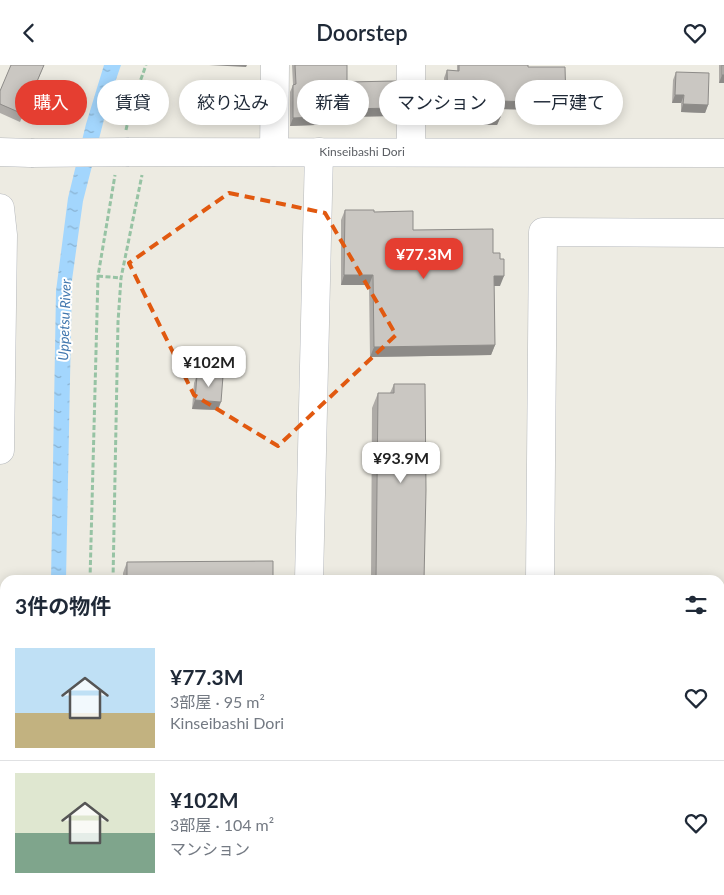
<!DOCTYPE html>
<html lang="ja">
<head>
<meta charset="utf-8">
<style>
	:root { --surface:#fff; --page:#f6f6f7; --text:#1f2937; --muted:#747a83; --line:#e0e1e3; --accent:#e53e31 }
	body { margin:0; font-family:Lato,"Noto Sans JP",sans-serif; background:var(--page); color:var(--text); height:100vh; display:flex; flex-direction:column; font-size:19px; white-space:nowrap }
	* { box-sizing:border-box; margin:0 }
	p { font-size:16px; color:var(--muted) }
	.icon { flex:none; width:28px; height:28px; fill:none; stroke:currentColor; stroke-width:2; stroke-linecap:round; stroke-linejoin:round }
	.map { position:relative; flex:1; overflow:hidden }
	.details { position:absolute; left:0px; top:510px; width:725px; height:320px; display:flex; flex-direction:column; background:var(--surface); border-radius:15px 15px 0 0; box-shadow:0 2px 12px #0003 }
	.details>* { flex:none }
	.top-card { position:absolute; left:15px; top:15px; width:695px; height:45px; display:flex; gap:10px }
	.price { position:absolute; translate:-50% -42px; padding:0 11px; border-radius:10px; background:#fff; color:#222; font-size:16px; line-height:32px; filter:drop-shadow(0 1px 2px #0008) }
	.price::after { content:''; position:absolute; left:50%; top:30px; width:15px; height:11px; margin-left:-8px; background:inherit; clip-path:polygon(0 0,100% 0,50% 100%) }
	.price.active { background:var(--accent); color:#fff }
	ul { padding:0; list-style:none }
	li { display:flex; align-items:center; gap:15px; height:125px; padding:0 15px }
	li+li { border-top:1px solid var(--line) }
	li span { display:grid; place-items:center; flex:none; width:140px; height:100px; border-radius:0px; color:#555 }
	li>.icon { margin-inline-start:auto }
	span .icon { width:60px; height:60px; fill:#fffc; stroke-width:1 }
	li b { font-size:21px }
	h2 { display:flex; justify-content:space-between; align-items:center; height:60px; padding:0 15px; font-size:21px }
	.pill { padding:0 18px; border-radius:22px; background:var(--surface); box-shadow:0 2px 12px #0003; font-size:18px; line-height:45px }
	.pill.active { background:var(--accent); color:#fff }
	header { display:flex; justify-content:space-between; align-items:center; height:65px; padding:0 15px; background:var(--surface); font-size:22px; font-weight:600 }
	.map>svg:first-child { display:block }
	.water { fill:url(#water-ripples) }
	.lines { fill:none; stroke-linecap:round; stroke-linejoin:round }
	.minor-casing { stroke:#b5b8bc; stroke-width:29 }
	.path { stroke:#97c3a4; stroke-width:3; stroke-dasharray:5 2.5; stroke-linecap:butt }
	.minor { stroke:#fff; stroke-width:28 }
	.minor-bridge-casing { stroke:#b5b8bc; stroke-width:29; stroke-linecap:butt }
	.minor-bridge { stroke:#fff; stroke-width:28 }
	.wall { fill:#aeaba7 }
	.shaded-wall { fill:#8d8b88 }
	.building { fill:#cac7c2; stroke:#8d8b88 }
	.marked { fill:none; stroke:#e15910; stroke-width:4; stroke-dasharray:10 6; stroke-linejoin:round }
	.labels { text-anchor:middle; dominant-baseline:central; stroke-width:4; stroke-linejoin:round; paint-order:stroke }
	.street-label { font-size:12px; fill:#5b5e63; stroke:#fff }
	.water-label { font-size:14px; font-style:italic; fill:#4177ae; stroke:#fff }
</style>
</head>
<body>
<header><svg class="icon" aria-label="back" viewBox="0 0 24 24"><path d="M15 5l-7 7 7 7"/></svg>Doorstep<svg class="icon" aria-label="heart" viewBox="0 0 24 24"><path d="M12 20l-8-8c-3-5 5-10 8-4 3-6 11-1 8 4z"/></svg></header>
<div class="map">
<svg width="724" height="830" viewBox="0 0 724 830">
	<defs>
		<pattern id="water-ripples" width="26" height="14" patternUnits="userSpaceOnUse" patternTransform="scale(1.25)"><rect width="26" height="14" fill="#a3d6fd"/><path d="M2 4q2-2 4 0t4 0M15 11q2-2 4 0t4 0" fill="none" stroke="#88b1d0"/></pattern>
	</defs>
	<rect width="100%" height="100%" fill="#edebe2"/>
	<polygon class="water" points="104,0 121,0 109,35 83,136 72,215 66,515 51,515 56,226 68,133 86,59"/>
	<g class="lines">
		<g class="minor-casing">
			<g id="minor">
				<polyline points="411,86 411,0"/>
				<polyline points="0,87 31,88"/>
				<polyline points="129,87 724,88"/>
				<polyline points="274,87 275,0"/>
				<polyline points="0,143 3,170 0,385"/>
				<polyline points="309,515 319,87"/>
				<polyline points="540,515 543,167 724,168"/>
				<polyline points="720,630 724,630"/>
				<polyline points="302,830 302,825"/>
				<polyline points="538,830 538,825"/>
			</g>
		</g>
		<g class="path">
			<polyline points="126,65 131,42 146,0"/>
			<polyline points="98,211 121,213"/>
			<polyline points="90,515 98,211 115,110"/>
			<polyline points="113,515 118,257 121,213 142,110"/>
			<polyline points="83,830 83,825"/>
			<polyline points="106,830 106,825"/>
		</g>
		<use href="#minor" class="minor"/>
		<g class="minor-bridge-casing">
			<polyline id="minor-bridge" points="31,88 129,87"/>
		</g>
		<use href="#minor-bridge" class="minor-bridge"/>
	</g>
	<g class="wall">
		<polygon points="44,0 20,57 0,48 0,26"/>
		<polygon points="292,0 347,0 347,17 393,51 343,52 340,59 290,61 290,27 293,20"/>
		<polygon points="457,0 528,0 528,2 566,38 563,45 500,44 500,53 497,60 480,60 480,56 445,57 444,13 447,5 457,6"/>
		<rect x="719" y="0" width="5" height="18"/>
		<polygon points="676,7 708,40 705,48 681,47 681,38 672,38 673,15"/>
		<polygon points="203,34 228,56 201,56 201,38"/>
		<polygon points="345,145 374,147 413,165 493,188 500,221 494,221 495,280 491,290 370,292 369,220 341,220 341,155"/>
		<polygon points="197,310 218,345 192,344 194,318"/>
		<polygon points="394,319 424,515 371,515 372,343 378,328 390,328"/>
		<polygon points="127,497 273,515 123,515 123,508"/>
	</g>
	<g class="shaded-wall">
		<polygon points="209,0 247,0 246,2"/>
		<polygon points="722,10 724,10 724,18 719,18"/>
		<polygon points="675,30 684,30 681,38 672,38"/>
		<polygon points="500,36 566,38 563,45 497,44"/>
		<polygon points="683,39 708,40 705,48 681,47"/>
		<polygon points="396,43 393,51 343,52 340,59 290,61 293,53 343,44"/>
		<polygon points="483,48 480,56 445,57 448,49"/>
		<polygon points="203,52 230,52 228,56 201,56"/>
		<polygon points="483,52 500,53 497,60 480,60"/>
		<polygon points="344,210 373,210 369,220 341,220"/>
		<polygon points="494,211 504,211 500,221 490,221"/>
		<polygon points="495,280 491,290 370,292 374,282"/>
		<polygon points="195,335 221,337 218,345 192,344"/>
	</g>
	<g class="building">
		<polygon points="11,0 44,0 23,49 0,39 0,26"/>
		<polygon points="295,0 347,0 347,17 396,16 396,43 343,44 343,51 293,53 293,20 296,19"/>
		<polygon points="459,0 528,0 528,2 565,2 566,38 500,36 500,53 483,52 483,48 448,49 447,5 459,6"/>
		<rect x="722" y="0" width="2" height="10"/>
		<polygon points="676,7 709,8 708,40 683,39 684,30 675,30"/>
		<polygon points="203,34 229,34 230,52 203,52"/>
		<polygon points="345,145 374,145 374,147 413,146 413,165 493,164 493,188 500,188 500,194 504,194 504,211 494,211 495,280 374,282 373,210 344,210"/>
		<polygon points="197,310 223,311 221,337 195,335"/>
		<polygon points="394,319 425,319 426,425 424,515 376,515 378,328 394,328"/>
		<polygon points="273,496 273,515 127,515 127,497"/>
	</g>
	<path class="marked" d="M 229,128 L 325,148 L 396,270 L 278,381 L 194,330 L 129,198 Z"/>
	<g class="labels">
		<g class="street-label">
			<text x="362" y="86">Kinseibashi Dori</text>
		</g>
		<g class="water-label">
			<text transform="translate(64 255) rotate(-88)">Uppetsu River</text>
		</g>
	</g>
</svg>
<b class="price active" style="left:424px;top:215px">¥77.3M</b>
<b class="price" style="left:209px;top:323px">¥102M</b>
<b class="price" style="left:401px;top:419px">¥93.9M</b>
<div class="top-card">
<a class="pill active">購入</a>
<a class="pill">賃貸</a>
<a class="pill">絞り込み</a>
<a class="pill">新着</a>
<a class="pill">マンション</a>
<a class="pill">一戸建て</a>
</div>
<section class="details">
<h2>3件の物件<svg class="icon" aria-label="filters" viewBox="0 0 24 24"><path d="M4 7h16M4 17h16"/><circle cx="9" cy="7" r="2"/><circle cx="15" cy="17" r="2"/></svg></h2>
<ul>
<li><span style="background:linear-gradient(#bfe0f5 65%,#c2b280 0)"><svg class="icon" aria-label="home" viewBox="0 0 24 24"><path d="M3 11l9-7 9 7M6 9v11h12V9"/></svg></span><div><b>¥77.3M</b><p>3部屋 · 95 m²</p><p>Kinseibashi Dori</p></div><svg class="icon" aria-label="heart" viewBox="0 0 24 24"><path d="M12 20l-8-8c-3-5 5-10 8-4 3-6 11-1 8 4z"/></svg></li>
<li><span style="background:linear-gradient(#dfe7d0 60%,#7fa58c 0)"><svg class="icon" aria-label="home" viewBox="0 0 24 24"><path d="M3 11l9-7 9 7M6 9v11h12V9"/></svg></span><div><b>¥102M</b><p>3部屋 · 104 m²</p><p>マンション</p></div><svg class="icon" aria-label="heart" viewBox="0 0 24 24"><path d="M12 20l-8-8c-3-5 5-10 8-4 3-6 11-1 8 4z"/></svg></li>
</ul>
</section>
</div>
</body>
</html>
